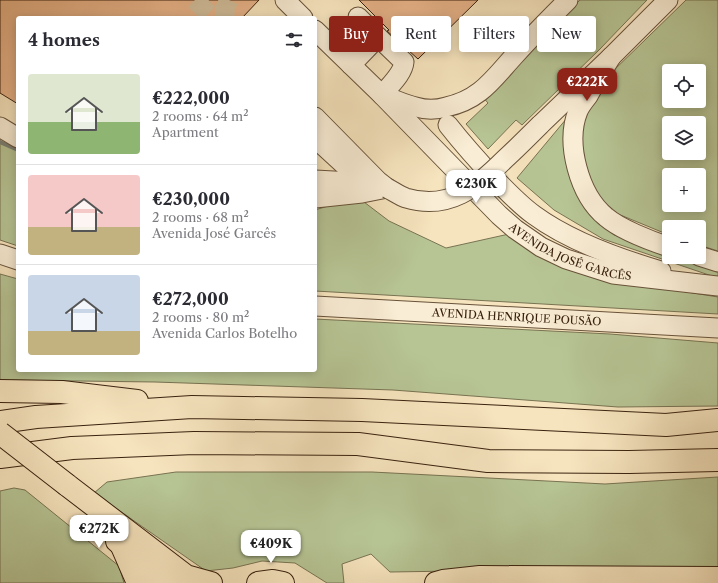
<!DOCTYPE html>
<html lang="en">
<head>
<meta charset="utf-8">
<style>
	:root { --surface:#fff; --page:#f7f7f7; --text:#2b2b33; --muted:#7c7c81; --line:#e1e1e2; --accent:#8f2418 }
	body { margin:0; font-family:"Libre Caslon Text",serif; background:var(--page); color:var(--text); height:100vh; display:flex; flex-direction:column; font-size:15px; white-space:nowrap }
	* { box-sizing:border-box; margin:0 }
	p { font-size:13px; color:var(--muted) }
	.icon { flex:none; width:22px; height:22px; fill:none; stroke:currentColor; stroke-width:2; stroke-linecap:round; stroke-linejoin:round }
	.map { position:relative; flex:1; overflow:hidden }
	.details { position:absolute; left:16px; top:16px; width:301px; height:356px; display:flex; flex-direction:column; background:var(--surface); border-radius:4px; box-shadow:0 2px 10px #0003 }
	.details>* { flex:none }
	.hud { position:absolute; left:329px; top:16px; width:329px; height:36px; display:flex; gap:8px }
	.buttons { position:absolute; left:662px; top:64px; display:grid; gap:8px }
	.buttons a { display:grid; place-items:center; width:44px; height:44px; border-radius:4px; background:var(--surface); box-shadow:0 2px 10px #0003; font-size:20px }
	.price { position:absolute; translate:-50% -34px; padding:0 9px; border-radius:8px; background:#fff; color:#222; font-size:13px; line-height:26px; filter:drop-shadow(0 1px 2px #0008) }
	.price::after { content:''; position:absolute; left:50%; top:24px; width:12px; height:9px; margin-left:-6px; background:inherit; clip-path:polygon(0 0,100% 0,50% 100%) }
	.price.active { background:var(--accent); color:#fff }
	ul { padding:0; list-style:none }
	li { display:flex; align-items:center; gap:12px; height:100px; padding:0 12px }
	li+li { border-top:1px solid var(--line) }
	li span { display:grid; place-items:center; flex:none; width:112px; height:80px; border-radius:4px; color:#555 }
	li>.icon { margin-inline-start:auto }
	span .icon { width:48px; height:48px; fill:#fffc; stroke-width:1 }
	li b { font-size:17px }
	h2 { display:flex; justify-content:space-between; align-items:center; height:48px; padding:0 12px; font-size:17px }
	.tag { padding:0 14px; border-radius:4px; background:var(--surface); box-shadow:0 2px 10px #0003; font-size:14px; line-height:36px }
	.tag.active { background:var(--accent); color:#fff }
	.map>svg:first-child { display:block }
	.green { fill:#b7c595; stroke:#787352; fill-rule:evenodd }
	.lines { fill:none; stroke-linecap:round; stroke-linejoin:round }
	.stream { stroke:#777e75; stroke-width:4 }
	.building { fill:#e7b389; stroke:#39210e }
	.minor-tunnel { stroke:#d0bd9b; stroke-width:19; stroke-dasharray:19 10; stroke-linecap:butt }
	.minor-casing { stroke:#68523a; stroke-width:21 }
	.major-casing { stroke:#39210e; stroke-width:24 }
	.highway-casing { stroke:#39210e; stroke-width:24 }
	.minor { stroke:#f9edd5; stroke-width:19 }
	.major { stroke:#f6e4be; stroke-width:22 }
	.highway { stroke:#f6e4be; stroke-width:22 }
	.minor-bridge-casing { stroke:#68523a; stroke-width:21; stroke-linecap:butt }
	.major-bridge-casing { stroke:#39210e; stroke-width:24; stroke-linecap:butt }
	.minor-bridge { stroke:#f9edd5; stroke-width:19 }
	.major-bridge { stroke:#f6e4be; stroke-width:22 }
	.labels { text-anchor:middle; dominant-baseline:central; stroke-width:4; stroke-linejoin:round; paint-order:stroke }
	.street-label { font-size:11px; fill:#39210e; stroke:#f9edd5 }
</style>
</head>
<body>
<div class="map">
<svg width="718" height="583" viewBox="0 0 718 583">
	<rect width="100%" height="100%" fill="#f6e4be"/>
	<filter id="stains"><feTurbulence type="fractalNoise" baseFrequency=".005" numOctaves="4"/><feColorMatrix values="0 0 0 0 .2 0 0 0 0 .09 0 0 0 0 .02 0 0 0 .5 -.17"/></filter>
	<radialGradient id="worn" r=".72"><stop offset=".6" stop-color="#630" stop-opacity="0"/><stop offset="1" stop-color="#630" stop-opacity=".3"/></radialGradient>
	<g class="green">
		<polygon points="580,0 647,0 600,49 522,125 516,120 488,149 466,124 488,103 481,95"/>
		<path d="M 686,0 L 718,0 L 718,251 L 699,245 L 699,227 L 669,227 L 669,235 L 618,214 L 603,203 L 583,167 L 582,134 L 584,118 L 610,74 ZM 669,71 L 699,71 L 699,101 L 669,101 ZM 669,123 L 699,123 L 699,153 L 669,153 ZM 669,175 L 699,175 L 699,205 L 669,205 Z"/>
		<polygon points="567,118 568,160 583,205 594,219 614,235 669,253 669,257 681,257 718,269 718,277 709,275 603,239 554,210 517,178"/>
		<polygon points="0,134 18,144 18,246 0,240"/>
		<polygon points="364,202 389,221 446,248 509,234 625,282 718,297 718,314 315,291 315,210 328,206"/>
		<polygon points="0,274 18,279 18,370 315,370 315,319 610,334 718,343 718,406 618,407 393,390 155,382 0,380"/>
		<polygon points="176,472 372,472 605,484 718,477 718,567 390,572 371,554 342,564 344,583 327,583 295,563 262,561 233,568 206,571 94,493 107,482"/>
		<polygon points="14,488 25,490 119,566 124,583 0,583 0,491"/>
	</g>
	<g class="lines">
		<polyline class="stream" points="0,142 18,150"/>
	</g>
	<g class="building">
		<polygon points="0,0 259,0 242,18 18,18 18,104 0,93"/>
		<polygon points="359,0 478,0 418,59 387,31 389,30"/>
	</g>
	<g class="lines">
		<g class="minor-tunnel">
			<polyline points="195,0 213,18"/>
			<polyline points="225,18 225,8 229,0"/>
		</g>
		<g class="minor-casing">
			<g id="minor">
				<polyline points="285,0 303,18"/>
				<polyline points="358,17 378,37"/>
				<path id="s1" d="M 315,30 L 382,95 L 499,215 L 515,229 L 541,247 L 566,259 L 613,274 L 718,286"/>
				<path d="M 611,57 C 603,70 595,83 588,96 C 584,101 580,106 578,111 C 565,143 579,195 606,217 C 620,229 651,241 669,247"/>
				<path d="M 351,65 L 378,37 L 404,62 C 403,74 389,86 382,95"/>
				<path d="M 387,97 C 396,100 406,105 416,107 C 426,110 436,110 446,107 C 480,100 493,79 515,55 C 532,36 550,18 568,0"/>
				<polyline points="315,117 378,181 387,188"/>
				<path d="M 448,125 C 463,144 479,162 496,180 C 508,192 520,205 534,215 C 568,240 620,259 661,271"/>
				<polyline points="540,125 611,57 668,0"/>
				<polyline points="0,127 18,138"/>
				<polyline points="315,138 352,172 367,179"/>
				<polyline points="315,180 352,182 366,188"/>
				<polyline points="315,198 362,193 387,188"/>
				<polyline points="0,254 18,260"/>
				<polyline points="699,256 718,262"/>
				<path id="s2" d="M 315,306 L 718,328"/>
			</g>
		</g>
		<g class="major-casing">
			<g id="major">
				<polyline points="67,485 186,576 211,583"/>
				<polyline points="117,541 166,583"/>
				<polyline points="258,583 273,581 283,583"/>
				<polyline points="436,583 443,581 480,577 718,578"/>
			</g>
		</g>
		<g class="highway-casing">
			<g id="highway">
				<polyline points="0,391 62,392 137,401"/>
				<polyline points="0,422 36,417 192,407 362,410 666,425 718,420"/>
				<polyline points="0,457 72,448 194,443 358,444 488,461 629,462 718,460"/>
				<polyline points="121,544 138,583"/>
			</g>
		</g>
		<use href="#minor" class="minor"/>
		<use href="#major" class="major"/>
		<use href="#highway" class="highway"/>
		<g class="minor-bridge-casing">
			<path id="minor-bridge" d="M 387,188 C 393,191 400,196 406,198 C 449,211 477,187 505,159 C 517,148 529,136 540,125"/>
		</g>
		<g class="major-bridge-casing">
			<polyline id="major-bridge" points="0,433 67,485"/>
		</g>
		<use href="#minor-bridge" class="minor-bridge"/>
		<use href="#major-bridge" class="major-bridge"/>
	</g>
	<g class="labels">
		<g class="street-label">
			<text stroke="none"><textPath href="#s1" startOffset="343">AVENIDA JOSÉ GARCÊS</textPath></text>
			<text stroke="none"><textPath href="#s2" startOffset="202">AVENIDA HENRIQUE POUSÃO</textPath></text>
		</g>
	</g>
	<rect width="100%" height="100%" filter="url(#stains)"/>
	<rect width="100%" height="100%" fill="url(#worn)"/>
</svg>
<div class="buttons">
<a><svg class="icon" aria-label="locate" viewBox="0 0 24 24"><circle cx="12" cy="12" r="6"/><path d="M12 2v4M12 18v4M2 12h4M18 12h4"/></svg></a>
<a><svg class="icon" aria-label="layers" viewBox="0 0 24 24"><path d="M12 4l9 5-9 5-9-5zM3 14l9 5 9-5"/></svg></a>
<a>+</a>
<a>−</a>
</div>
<b class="price active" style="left:587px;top:102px">€222K</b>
<b class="price" style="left:476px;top:204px">€230K</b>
<b class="price" style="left:99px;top:549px">€272K</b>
<b class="price" style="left:271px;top:564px">€409K</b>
<div class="hud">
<a class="tag active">Buy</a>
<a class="tag">Rent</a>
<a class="tag">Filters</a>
<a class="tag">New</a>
</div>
<section class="details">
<h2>4 homes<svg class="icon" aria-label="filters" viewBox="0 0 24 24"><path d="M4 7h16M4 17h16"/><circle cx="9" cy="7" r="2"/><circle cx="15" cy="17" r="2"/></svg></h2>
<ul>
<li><span style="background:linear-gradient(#dfe7d0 60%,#8fb573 0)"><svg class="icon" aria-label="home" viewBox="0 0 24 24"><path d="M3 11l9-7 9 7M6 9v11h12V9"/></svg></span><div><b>€222,000</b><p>2 rooms · 64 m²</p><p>Apartment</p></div></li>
<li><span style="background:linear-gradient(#f6c9c9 65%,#c2b280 0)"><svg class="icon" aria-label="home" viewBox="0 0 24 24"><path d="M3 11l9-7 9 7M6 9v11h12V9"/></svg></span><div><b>€230,000</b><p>2 rooms · 68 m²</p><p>Avenida José Garcês</p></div></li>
<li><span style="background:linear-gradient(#c9d6e8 70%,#c2b280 0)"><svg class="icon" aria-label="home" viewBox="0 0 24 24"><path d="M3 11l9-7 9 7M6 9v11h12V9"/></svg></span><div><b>€272,000</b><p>2 rooms · 80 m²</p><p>Avenida Carlos Botelho</p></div></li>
</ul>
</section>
</div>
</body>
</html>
